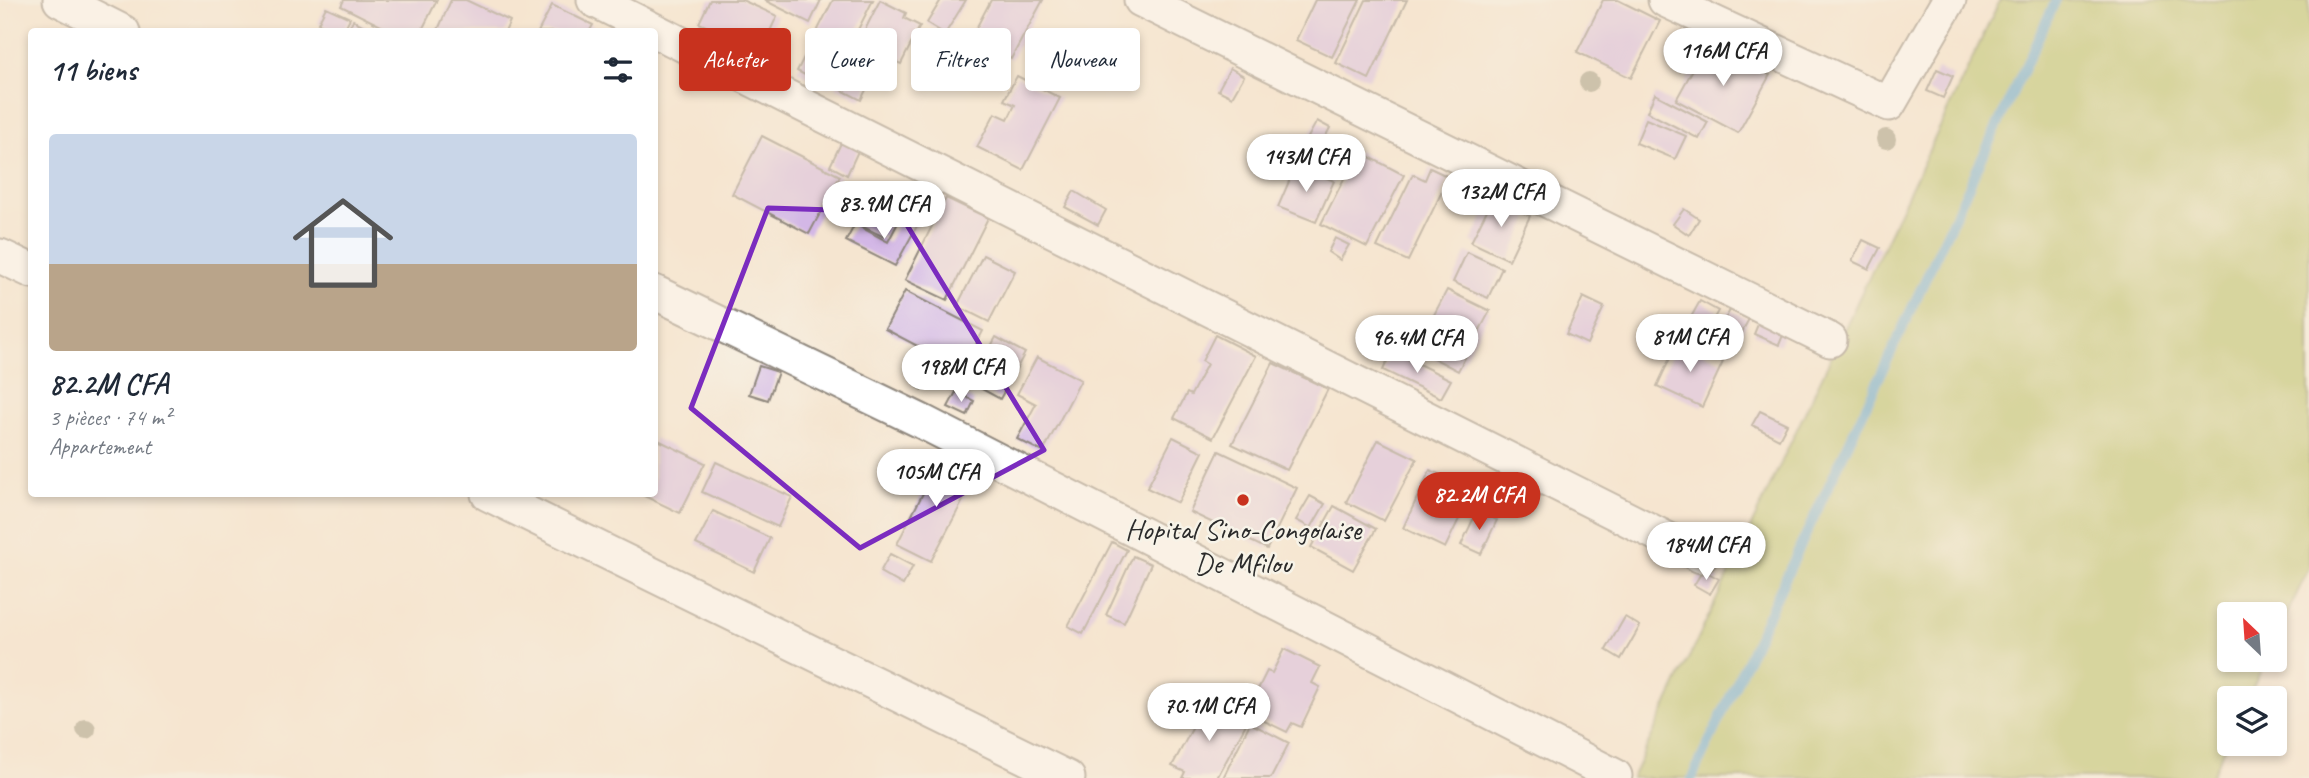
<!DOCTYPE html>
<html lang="fr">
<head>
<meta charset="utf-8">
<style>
	:root { --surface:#fff; --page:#f6f6f7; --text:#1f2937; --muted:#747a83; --accent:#c8321e }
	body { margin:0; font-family:Caveat,sans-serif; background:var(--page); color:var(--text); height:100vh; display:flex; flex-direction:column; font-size:26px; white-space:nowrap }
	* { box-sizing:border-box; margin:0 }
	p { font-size:23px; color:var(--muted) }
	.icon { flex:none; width:38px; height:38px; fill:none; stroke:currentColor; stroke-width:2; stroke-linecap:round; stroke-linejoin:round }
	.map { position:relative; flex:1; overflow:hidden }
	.sheet { position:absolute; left:28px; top:28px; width:630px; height:469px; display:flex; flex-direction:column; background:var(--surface); border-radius:7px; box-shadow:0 4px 10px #0003 }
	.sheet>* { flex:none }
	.hud { position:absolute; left:679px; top:28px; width:665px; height:63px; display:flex; gap:14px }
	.needle { width:46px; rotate:335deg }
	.fabs { position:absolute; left:2217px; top:602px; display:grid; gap:14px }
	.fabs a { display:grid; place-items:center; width:70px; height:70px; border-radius:7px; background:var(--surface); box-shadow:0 4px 10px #0003; font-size:35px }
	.price { position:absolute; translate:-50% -60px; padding:0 16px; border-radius:24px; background:#fff; color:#222; font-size:23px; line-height:46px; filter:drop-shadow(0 2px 4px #0008) }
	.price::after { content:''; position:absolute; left:50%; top:42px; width:21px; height:16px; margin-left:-10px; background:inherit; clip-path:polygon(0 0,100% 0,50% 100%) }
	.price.current { background:var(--accent); color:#fff }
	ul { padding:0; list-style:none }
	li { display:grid; align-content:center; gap:14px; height:371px; padding:0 21px }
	li span { display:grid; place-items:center; height:217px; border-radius:7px; color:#555 }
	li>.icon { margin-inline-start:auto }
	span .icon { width:126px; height:126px; fill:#fffc; stroke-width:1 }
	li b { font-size:30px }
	h2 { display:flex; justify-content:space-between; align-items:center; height:84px; padding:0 21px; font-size:30px }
	.chip { padding:0 24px; border-radius:7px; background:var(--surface); box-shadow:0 4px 10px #0003; font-size:24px; line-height:63px }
	.chip.current { background:var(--accent); color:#fff }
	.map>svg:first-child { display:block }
	.green { fill:#b2c062; stroke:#6e7646; stroke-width:2 }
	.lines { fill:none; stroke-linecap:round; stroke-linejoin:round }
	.stream { stroke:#55a2ce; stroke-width:10 }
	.building { fill:#d3b7e6 }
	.minor-casing { stroke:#90887e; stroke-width:37 }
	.minor { stroke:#fff; stroke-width:33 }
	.tree { fill:#9c977f }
	.marked { fill:none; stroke:#7b2cbf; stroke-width:5; stroke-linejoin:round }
	.poi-dot { fill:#c8321e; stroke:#f7f3e8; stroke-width:2.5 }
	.labels { text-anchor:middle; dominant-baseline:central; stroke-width:5; stroke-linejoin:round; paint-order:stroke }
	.poi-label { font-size:30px; fill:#2b2b2b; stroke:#f7f3e8 }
</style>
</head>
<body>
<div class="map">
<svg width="2309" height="778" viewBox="0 0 2309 778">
	<rect width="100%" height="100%" fill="#f7f3e8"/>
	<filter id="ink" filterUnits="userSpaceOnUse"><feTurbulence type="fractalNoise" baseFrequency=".0143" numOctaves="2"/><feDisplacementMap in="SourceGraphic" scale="14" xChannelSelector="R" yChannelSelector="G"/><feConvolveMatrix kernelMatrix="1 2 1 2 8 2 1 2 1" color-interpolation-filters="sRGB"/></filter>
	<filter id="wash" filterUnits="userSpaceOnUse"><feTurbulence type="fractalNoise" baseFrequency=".00686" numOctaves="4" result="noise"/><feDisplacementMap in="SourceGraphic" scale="28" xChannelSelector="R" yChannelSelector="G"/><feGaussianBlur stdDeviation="1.57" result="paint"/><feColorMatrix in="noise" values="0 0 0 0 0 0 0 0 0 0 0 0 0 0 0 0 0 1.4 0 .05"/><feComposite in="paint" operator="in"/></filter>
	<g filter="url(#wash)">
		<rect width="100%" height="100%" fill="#f5e5d0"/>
		<polygon class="green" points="2000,0 2309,0 2309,568 2275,640 2275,614 2230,614 2230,660 2266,660 2248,698 2230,698 2229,738 2211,778 1632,778"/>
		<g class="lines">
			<polyline class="stream" points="1692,778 2056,0"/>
		</g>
		<g id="blocks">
			<g class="building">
				<polygon points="344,0 437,0 421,32 393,32 341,6"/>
				<polygon points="451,0 466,0 510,21 505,32 437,32"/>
				<polygon points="710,0 742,0 777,16 761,51 699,23"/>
				<polygon points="764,0 821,0 810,23"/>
				<polygon points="833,0 873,0 829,87 797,71"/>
				<polygon points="880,0 906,13 904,18 920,26 901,64 883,56 861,100 836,87"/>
				<polygon points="941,0 966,0 945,34 927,23"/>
				<polygon points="991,0 1043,0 1011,59 971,38"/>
				<polygon points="1315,0 1360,0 1332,57 1296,40"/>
				<polygon points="1366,0 1407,0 1369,79 1336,63"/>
				<polygon points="1603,0 1618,0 1660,21 1631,78 1577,52"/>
				<polygon points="552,5 593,25 589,32 538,32"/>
				<polygon points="326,7 350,18 343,32 337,32 318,23"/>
				<polygon points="353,20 375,32 347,32"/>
				<polygon points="1708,42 1770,75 1738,133 1676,100"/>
				<polygon points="931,49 954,63 947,76 923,61"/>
				<polygon points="1230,68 1244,76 1232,97 1218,90"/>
				<polygon points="1937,69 1953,76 1943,98 1927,91"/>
				<polygon points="1017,76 1060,98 1023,170 977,147 995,113 1008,119 1015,105 1004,100"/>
				<polygon points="1655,94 1708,122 1699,139 1647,112"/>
				<polygon points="1646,119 1686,136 1675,159 1636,143"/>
				<polygon points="1317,121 1330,128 1319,148 1306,141"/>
				<polygon points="762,136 840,176 809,234 732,194"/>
				<polygon points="842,141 859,149 847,175 830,166"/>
				<polygon points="1358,151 1404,175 1367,247 1321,224"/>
				<polygon points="1296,165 1334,181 1316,222 1278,207"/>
				<polygon points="1430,168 1449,177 1408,261 1377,247 1413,174 1425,180"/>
				<polygon points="1074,191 1106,210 1098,225 1065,207"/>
				<polygon points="946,198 988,218 947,300 905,280"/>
				<polygon points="1493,198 1530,216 1509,260 1471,242"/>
				<polygon points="866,201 894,215 884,237 855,223"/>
				<polygon points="1684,209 1699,219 1689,235 1673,224"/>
				<polygon points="901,217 917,226 895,266 846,241 855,224 888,242"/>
				<polygon points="1335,238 1349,245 1340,260 1328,252"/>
				<polygon points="1863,240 1880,248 1869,269 1852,261"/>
				<polygon points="1467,252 1502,268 1488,298 1453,282"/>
				<polygon points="983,255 1015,271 989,322 957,306"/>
				<polygon points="1447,290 1490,311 1458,371 1416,349"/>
				<polygon points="905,291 983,331 963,370 885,329"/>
				<polygon points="1583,297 1604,307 1587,344 1566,334"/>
				<polygon points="1700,301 1718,311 1699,345 1681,335"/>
				<polygon points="1730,310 1749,319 1732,350 1714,340"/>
				<polygon points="1761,317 1786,328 1779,345 1754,334"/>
				<polygon points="1215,335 1256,356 1213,438 1174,418 1187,393 1191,395 1207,364 1202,361"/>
				<polygon points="996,337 1025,353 1000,399 971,383"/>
				<polygon points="1678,341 1723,362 1702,407 1657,386"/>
				<polygon points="1392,351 1451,380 1441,398 1383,370"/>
				<polygon points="1037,357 1081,380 1043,452 1017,439 1036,404 1017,394"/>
				<polygon points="1273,363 1328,389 1287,470 1232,444"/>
				<polygon points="759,366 778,372 768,400 749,394"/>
				<polygon points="956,392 974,401 967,416 948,407"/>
				<polygon points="1760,411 1787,424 1779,439 1752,425"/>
				<polygon points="1173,437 1203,452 1178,503 1147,488"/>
				<polygon points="654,438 705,463 680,513 640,494 654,494"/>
				<polygon points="1378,440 1417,459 1384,521 1346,502"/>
				<polygon points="1219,451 1297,488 1267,549 1190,512"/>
				<polygon points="941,458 976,476 931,561 897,544"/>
				<polygon points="716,462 792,497 778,527 702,492"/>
				<polygon points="1430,470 1473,490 1445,548 1403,528"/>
				<polygon points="1310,496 1325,504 1311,528 1296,520"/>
				<polygon points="1334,506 1376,529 1353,570 1311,547"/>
				<polygon points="713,511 770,538 754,572 696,544"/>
				<polygon points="1477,511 1497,520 1481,554 1461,545"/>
				<polygon points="1112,542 1127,550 1083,634 1068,626"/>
				<polygon points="890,554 913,566 903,585 880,572"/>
				<polygon points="1133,556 1151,564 1124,623 1106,615"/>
				<polygon points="1703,570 1719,579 1710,594 1694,585"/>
				<polygon points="1625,617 1640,626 1621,659 1606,650"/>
				<polygon points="1284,649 1320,667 1312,683 1320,687 1301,727 1292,723 1287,732 1252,715 1259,700 1254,697 1267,671 1272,673"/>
				<polygon points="1207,701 1247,722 1217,778 1182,778 1185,772 1172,766"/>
				<polygon points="1250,723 1289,743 1271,778 1223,778"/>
			</g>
		</g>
	</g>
	<g filter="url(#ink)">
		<use href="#blocks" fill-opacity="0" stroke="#90887e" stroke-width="2"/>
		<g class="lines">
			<g class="minor-casing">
				<g id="minor">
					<polyline points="60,0 123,32"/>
					<polyline points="594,0 1701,556"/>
					<polyline points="1141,0 1830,340"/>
					<polyline points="1665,0 1889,104 1949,0"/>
					<polyline points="0,256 32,271"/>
					<polyline points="654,292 923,422 1615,776"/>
					<polyline points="488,494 1068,778"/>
				</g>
			</g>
			<use href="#minor" class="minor"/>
		</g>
		<g class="tree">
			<circle cx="1589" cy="82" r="10"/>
			<circle cx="1886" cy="139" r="10"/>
			<circle cx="925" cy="381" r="10"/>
			<circle cx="86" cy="729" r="10"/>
		</g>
	</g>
	<path d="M0 0H2309V778H0ZM 768,208 L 899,212 L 1044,450 L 860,548 L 691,408 Z" fill="#f5e5d0" fill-opacity=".55" fill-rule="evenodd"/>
	<path class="marked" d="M 768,208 L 899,212 L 1044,450 L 860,548 L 691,408 Z"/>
	<circle class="poi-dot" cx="1243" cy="500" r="7"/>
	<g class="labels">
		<g class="poi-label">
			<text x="1243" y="529">Hopital Sino-Congolaise<tspan x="1243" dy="34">De Mfilou</tspan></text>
		</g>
	</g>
</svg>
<div class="fabs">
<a><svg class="needle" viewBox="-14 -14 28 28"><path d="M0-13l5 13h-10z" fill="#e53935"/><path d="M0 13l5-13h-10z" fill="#747a83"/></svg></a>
<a><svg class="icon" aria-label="layers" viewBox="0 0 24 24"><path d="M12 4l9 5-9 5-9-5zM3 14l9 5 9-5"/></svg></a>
</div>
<b class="price" style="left:1723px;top:88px">116M CFA</b>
<b class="price" style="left:1306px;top:194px">143M CFA</b>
<b class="price" style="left:1501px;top:229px">132M CFA</b>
<b class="price" style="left:884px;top:241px">83.9M CFA</b>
<b class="price" style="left:1690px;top:374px">81M CFA</b>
<b class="price" style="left:1417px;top:375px">96.4M CFA</b>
<b class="price" style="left:961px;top:404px">198M CFA</b>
<b class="price" style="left:936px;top:509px">105M CFA</b>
<b class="price current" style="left:1479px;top:532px">82.2M CFA</b>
<b class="price" style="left:1706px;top:582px">184M CFA</b>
<b class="price" style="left:1209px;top:743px">70.1M CFA</b>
<div class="hud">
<a class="chip current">Acheter</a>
<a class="chip">Louer</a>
<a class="chip">Filtres</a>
<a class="chip">Nouveau</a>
</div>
<section class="sheet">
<h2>11 biens<svg class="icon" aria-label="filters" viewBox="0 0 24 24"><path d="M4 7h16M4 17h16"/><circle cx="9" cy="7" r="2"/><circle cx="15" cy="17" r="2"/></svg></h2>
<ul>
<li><span style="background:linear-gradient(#c9d6e8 60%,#b9a48a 0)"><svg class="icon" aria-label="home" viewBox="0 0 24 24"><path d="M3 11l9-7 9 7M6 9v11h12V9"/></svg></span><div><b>82.2M CFA</b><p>3 pièces · 74 m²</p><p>Appartement</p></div></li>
</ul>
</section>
</div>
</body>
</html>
